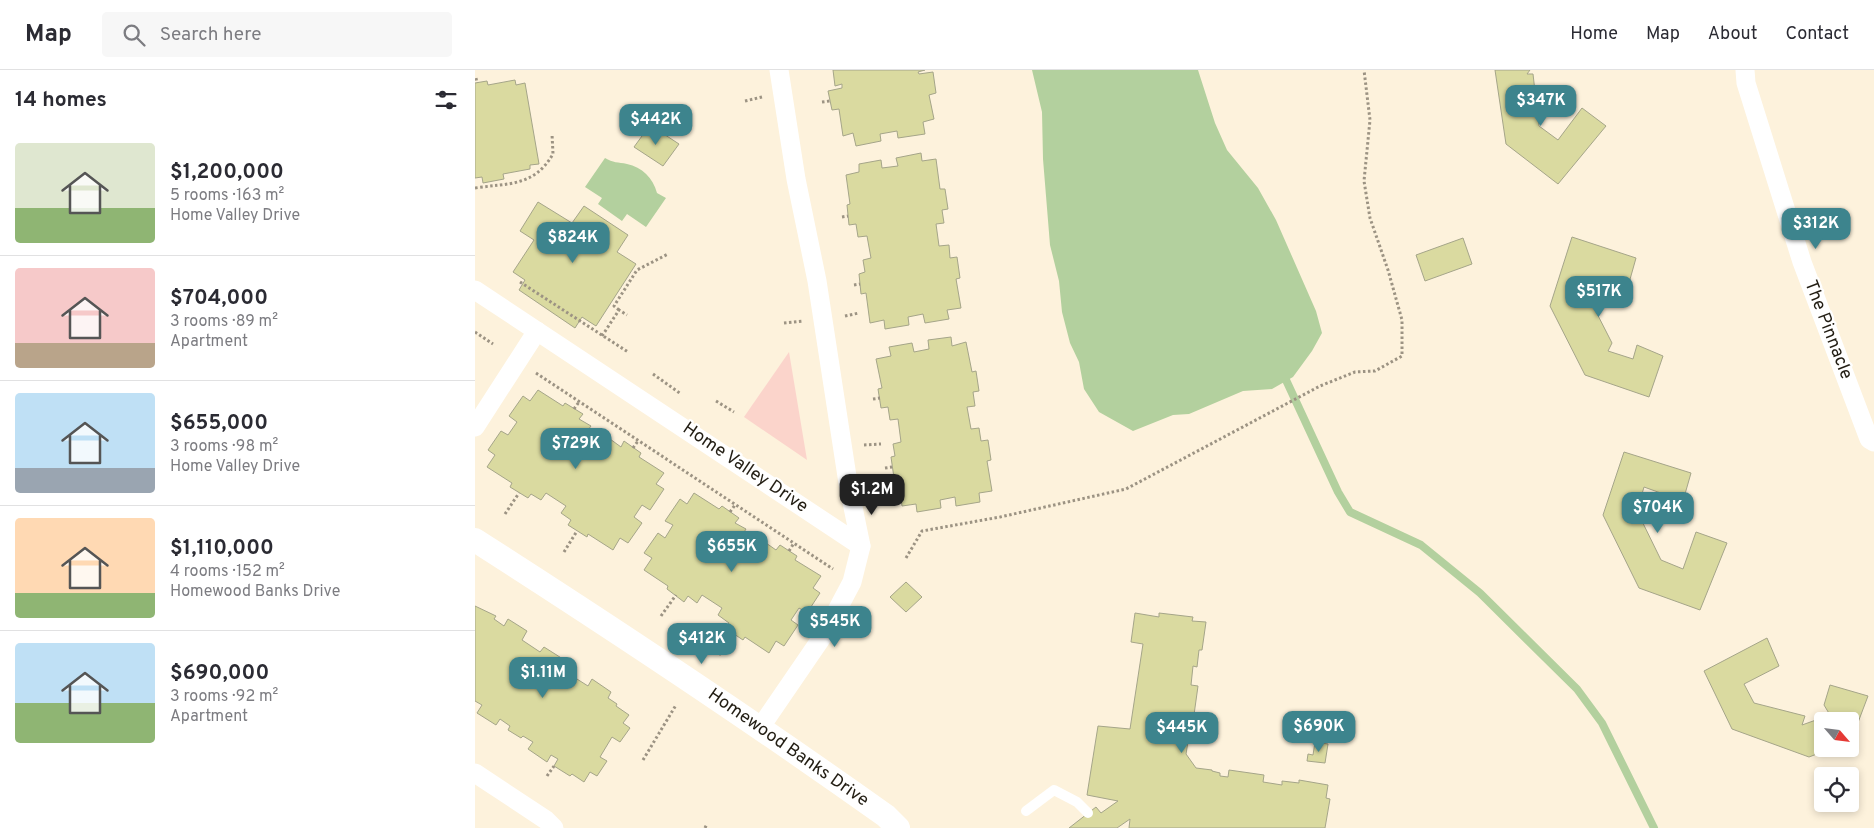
<!DOCTYPE html>
<html lang="en">
<head>
<meta charset="utf-8">
<style>
	:root { --surface:#fff; --page:#f7f7f7; --text:#2b2b33; --muted:#7c7c81; --line:#e1e1e2; --accent:#3d848d }
	body { margin:0; font-family:Overpass,sans-serif; background:var(--page); color:var(--text); height:100vh; display:flex; flex-direction:column; font-size:19px; white-space:nowrap }
	* { box-sizing:border-box; margin:0 }
	p { font-size:16px; color:var(--muted) }
	.icon { flex:none; width:28px; height:28px; fill:none; stroke:currentColor; stroke-width:2; stroke-linecap:round; stroke-linejoin:round }
	.map { position:relative; flex:1; overflow:hidden }
	.drawer { display:flex; flex-direction:column; background:var(--surface); width:475px }
	.drawer>* { flex:none }
	.needle { width:32px; rotate:118deg }
	.controls { position:absolute; left:1339px; top:642px; display:grid; gap:10px }
	.controls a { display:grid; place-items:center; width:45px; height:45px; border-radius:5px; background:var(--surface); box-shadow:0 2px 8px #0003; font-size:25px }
	.price { position:absolute; translate:-50% -42px; padding:0 11px; border-radius:10px; background:var(--accent); color:#fff; font-size:16px; line-height:32px; filter:drop-shadow(0 1px 2px #0008) }
	.price::after { content:''; position:absolute; left:50%; top:30px; width:15px; height:11px; margin-left:-8px; background:inherit; clip-path:polygon(0 0,100% 0,50% 100%) }
	.price.active { background:#222; color:#fff }
	ul { padding:0; list-style:none }
	li { display:flex; align-items:center; gap:15px; height:125px; padding:0 15px }
	li+li { border-top:1px solid var(--line) }
	li span { display:grid; place-items:center; flex:none; width:140px; height:100px; border-radius:5px; color:#555 }
	li>.icon { margin-inline-start:auto }
	span .icon { width:60px; height:60px; fill:#fffc; stroke-width:1 }
	li b { font-size:21px }
	h2 { display:flex; justify-content:space-between; align-items:center; height:60px; padding:0 15px; font-size:21px }
	header { display:flex; align-items:center; gap:30px; box-sizing:border-box; height:70px; padding:0 25px; background:var(--surface); border-bottom:1px solid var(--line) }
	header strong { font-size:24px }
	nav { display:flex; gap:28px; margin-inline-start:auto; font-size:18px }
	.search { width:350px; height:45px; background:var(--page); display:flex; align-items:center; gap:12px; box-sizing:border-box; padding:0 18px; border-radius:5px; color:var(--muted); font-size:19px }
	main { display:flex; flex:1; min-height:0 }
	.map>svg:first-child { display:block }
	.green { fill:#fbd4cb }
	.water { fill:#b3d09e }
	.lines { fill:none; stroke-linecap:round; stroke-linejoin:round }
	.stream { stroke:#b3d09e; stroke-width:8 }
	.building { fill:#dadaa0; stroke:#a5a589 }
	.path { stroke:#9c9383; stroke-width:3; stroke-dasharray:2.5 2.5; stroke-linecap:butt }
	.service { stroke:#fff; stroke-width:10 }
	.minor { stroke:#fff; stroke-width:19 }
	.tertiary { stroke:#fff; stroke-width:24 }
	.labels { text-anchor:middle; dominant-baseline:central; stroke-width:4.5; stroke-linejoin:round; paint-order:stroke }
	.street-label { font-size:18px; fill:#221d13; stroke:#fff }
</style>
</head>
<body>
<header>
<strong>Map</strong>
<div class="search"><svg class="icon" aria-label="search" viewBox="0 0 24 24"><circle cx="10" cy="10" r="6"/><path d="M15 15l6 6"/></svg>Search here</div>
<nav><a>Home</a><a>Map</a><a>About</a><a>Contact</a></nav>
</header>
<main>
<section class="drawer">
<h2>14 homes<svg class="icon" aria-label="filters" viewBox="0 0 24 24"><path d="M4 7h16M4 17h16"/><circle cx="9" cy="7" r="2"/><circle cx="15" cy="17" r="2"/></svg></h2>
<ul>
<li><span style="background:linear-gradient(#dfe7d0 65%,#8fb573 0)"><svg class="icon" aria-label="home" viewBox="0 0 24 24"><path d="M3 11l9-7 9 7M6 9v11h12V9"/></svg></span><div><b>$1,200,000</b><p>5 rooms · 163 m²</p><p>Home Valley Drive</p></div></li>
<li><span style="background:linear-gradient(#f6c9c9 75%,#b9a48a 0)"><svg class="icon" aria-label="home" viewBox="0 0 24 24"><path d="M3 11l9-7 9 7M6 9v11h12V9"/></svg></span><div><b>$704,000</b><p>3 rooms · 89 m²</p><p>Apartment</p></div></li>
<li><span style="background:linear-gradient(#bfe0f5 75%,#9aa5b1 0)"><svg class="icon" aria-label="home" viewBox="0 0 24 24"><path d="M3 11l9-7 9 7M6 9v11h12V9"/></svg></span><div><b>$655,000</b><p>3 rooms · 98 m²</p><p>Home Valley Drive</p></div></li>
<li><span style="background:linear-gradient(#ffd9b3 75%,#8fb573 0)"><svg class="icon" aria-label="home" viewBox="0 0 24 24"><path d="M3 11l9-7 9 7M6 9v11h12V9"/></svg></span><div><b>$1,110,000</b><p>4 rooms · 152 m²</p><p>Homewood Banks Drive</p></div></li>
<li><span style="background:linear-gradient(#bfe0f5 60%,#8fb573 0)"><svg class="icon" aria-label="home" viewBox="0 0 24 24"><path d="M3 11l9-7 9 7M6 9v11h12V9"/></svg></span><div><b>$690,000</b><p>3 rooms · 92 m²</p><p>Apartment</p></div></li>
</ul>
</section>
<div class="map">
<svg width="1399" height="758" viewBox="0 0 1399 758">
	<rect width="100%" height="100%" fill="#fdf2dc"/>
	<polygon class="green" points="314,282 332,390 269,347"/>
	<g class="water">
		<polygon points="557,0 723,0 740,53 752,80 783,118 801,150 841,241 847,263 837,281 818,307 797,319 768,321 714,344 698,345 658,361 624,342 609,319 604,292 595,273 587,242 584,211 575,175 568,89 567,42"/>
		<path d="M 130,88 C 138,93 143,92 152,94 C 167,97 178,108 182,123 L 191,128 L 171,157 L 152,144 L 147,151 L 123,134 L 127,128 L 110,117 Z"/>
	</g>
	<g class="lines">
		<polyline class="stream" points="811,310 863,422 875,442 946,475 1005,523 1102,619 1127,653 1179,758"/>
	</g>
	<g class="building">
		<polygon points="358,0 450,0 443,2 444,4 458,2 461,23 454,25 459,49 448,52 450,64 423,68 422,61 405,64 406,71 381,76 378,63 368,66 364,39 357,40 353,21 367,18 367,14 360,16"/>
		<polygon points="1020,0 1055,0 1052,4 1058,4 1064,56 1083,70 1107,38 1131,56 1083,114 1031,74"/>
		<polygon points="40,10 41,15 50,13 64,94 55,95 55,99 28,104 29,109 8,113 7,107 0,108 0,13 12,11 13,15"/>
		<polygon points="175,55 204,74 188,96 159,77"/>
		<polygon points="446,83 447,91 461,89 465,119 470,119 473,139 467,140 469,153 461,154 464,176 474,175 475,188 482,187 485,208 481,209 486,238 472,240 474,249 450,253 448,244 433,247 434,255 410,259 409,250 395,253 391,223 386,224 384,204 390,202 388,190 396,188 392,166 383,167 381,154 374,155 372,135 375,134 371,105 384,102 384,94 406,90 407,98 423,96 421,88"/>
		<polygon points="63,132 97,153 109,136 153,165 142,182 161,194 121,256 107,247 100,258 44,220 50,210 38,202 59,170 45,161"/>
		<polygon points="1097,167 1161,188 1152,220 1121,208 1114,228 1137,273 1133,281 1158,289 1162,275 1188,286 1174,327 1110,305 1075,236"/>
		<polygon points="988,168 997,194 950,211 941,185"/>
		<polygon points="476,267 477,276 491,272 497,302 501,301 504,321 498,322 500,336 492,337 496,359 504,358 506,371 513,370 516,390 512,391 517,421 504,423 505,432 481,436 480,427 465,430 466,438 442,442 441,434 427,436 423,406 419,408 416,387 420,386 418,374 426,372 423,349 415,350 413,337 406,338 403,319 407,318 401,289 416,286 414,277 437,273 439,282 454,279 453,270"/>
		<polygon points="63,320 88,336 90,333 108,344 104,349 116,356 110,364 129,376 135,369 146,377 149,371 166,383 164,387 189,403 181,414 189,419 175,440 167,435 159,447 167,453 153,473 145,468 138,480 113,464 112,467 93,455 96,450 86,443 91,436 71,423 66,430 56,424 53,428 35,417 37,413 12,397 20,385 13,380 26,361 33,365 42,352 34,346 48,326 55,331"/>
		<polygon points="1149,382 1216,403 1208,431 1169,417 1162,441 1186,490 1208,499 1221,462 1252,473 1225,540 1164,518 1128,445"/>
		<polygon points="219,423 244,439 247,436 264,448 260,453 271,459 266,467 286,480 291,473 301,480 305,475 322,486 320,490 346,506 338,518 345,523 332,543 324,538 316,550 323,555 309,576 301,571 294,583 270,567 268,570 250,558 254,553 243,545 247,538 227,525 222,533 213,526 209,532 192,519 193,516 169,500 177,488 169,483 183,463 190,468 198,455 190,451 205,429 212,434"/>
		<polygon points="431,512 447,527 431,542 415,527"/>
		<polygon points="0,536 21,546 19,549 29,556 33,549 52,561 47,570 65,582 69,577 99,596 94,604 113,616 117,609 136,622 133,628 142,634 141,636 154,645 148,653 155,658 145,672 137,667 125,687 132,691 122,706 115,702 109,712 97,704 95,706 79,696 83,689 76,685 72,692 53,679 58,672 48,666 46,668 33,660 35,656 25,649 21,655 2,643 7,635 0,631"/>
		<polygon points="660,543 684,547 684,543 718,547 717,551 731,552 727,580 724,580 722,597 718,596 716,615 723,616 718,652 711,651 709,659 712,659 711,666 714,666 711,684 721,698 737,700 737,701 745,703 745,706 753,707 754,700 789,705 788,712 807,715 807,711 824,713 824,710 853,715 851,728 855,729 850,758 654,758 655,749 642,758 594,758 621,737 626,743 643,731 612,725 623,656 655,659 668,574 656,572"/>
		<polygon points="1292,568 1304,596 1269,614 1279,633 1330,646 1327,655 1355,645 1349,635 1355,615 1393,626 1376,671 1375,651 1348,651 1348,679 1355,679 1334,687 1257,659 1229,601"/>
		<polygon points="840,672 853,674 850,693 832,691 833,684 838,685"/>
	</g>
	<g class="lines">
		<g class="path">
			<polyline points="1,8 2,13"/>
			<polyline points="270,31 287,27"/>
			<polyline points="347,32 355,31"/>
			<path d="M 0,118 C 33,113 59,117 78,84 L 77,64"/>
			<polyline points="367,147 373,146"/>
			<polyline points="45,212 153,282"/>
			<polyline points="379,215 385,214"/>
			<polyline points="144,240 139,236 162,200 193,184"/>
			<polyline points="370,246 384,243"/>
			<polyline points="309,253 328,251"/>
			<polyline points="0,262 18,274"/>
			<polyline points="127,266 144,240 152,245"/>
			<polyline points="61,303 358,499"/>
			<polyline points="178,304 206,324"/>
			<polyline points="398,329 405,328"/>
			<polyline points="241,331 259,342"/>
			<polyline points="99,339 104,332"/>
			<polyline points="389,375 406,374"/>
			<polyline points="158,378 163,371"/>
			<polyline points="410,398 417,397"/>
			<polyline points="255,442 260,435"/>
			<polyline points="30,444 44,423"/>
			<polyline points="314,481 319,473"/>
			<polyline points="89,482 102,461"/>
			<polyline points="431,488 447,461 525,447 651,419 845,316 880,302 900,301 927,286 927,250 913,200 895,148 889,111 895,50 889,0"/>
			<polyline points="186,546 201,525"/>
			<polyline points="244,585 259,564"/>
			<polyline points="168,690 201,635"/>
			<polyline points="72,706 79,696"/>
			<polyline points="230,758 232,754"/>
		</g>
		<polyline class="service" points="551,741 579,720 602,732 613,743"/>
		<g class="minor">
			<polyline points="1270,0 1271,13 1327,192 1394,369 1399,372"/>
			<polyline points="0,220 386,476 373,413 342,211 321,109 304,0"/>
			<polyline points="0,357 62,261"/>
			<polyline points="285,658 350,563 377,512 386,476"/>
			<polyline points="0,703 71,750 79,758"/>
		</g>
		<path class="tertiary" d="M 0,470 C 139,559 276,650 411,746 L 423,758"/>
	</g>
	<g class="labels">
		<g class="street-label">
			<text transform="translate(1353 260) rotate(69)">The Pinnacle</text>
			<text transform="translate(270 398) rotate(34)">Home Valley Drive</text>
			<text transform="translate(313 678) rotate(35)">Homewood Banks Drive</text>
		</g>
	</g>
</svg>
<div class="controls">
<a><svg class="needle" viewBox="-14 -14 28 28"><path d="M0-13l5 13h-10z" fill="#e53935"/><path d="M0 13l5-13h-10z" fill="#7c7c81"/></svg></a>
<a><svg class="icon" aria-label="locate" viewBox="0 0 24 24"><circle cx="12" cy="12" r="6"/><path d="M12 2v4M12 18v4M2 12h4M18 12h4"/></svg></a>
</div>
<b class="price" style="left:1066px;top:57px">$347K</b>
<b class="price" style="left:181px;top:76px">$442K</b>
<b class="price" style="left:1341px;top:180px">$312K</b>
<b class="price" style="left:98px;top:194px">$824K</b>
<b class="price" style="left:1124px;top:248px">$517K</b>
<b class="price" style="left:101px;top:400px">$729K</b>
<b class="price active" style="left:397px;top:446px">$1.2M</b>
<b class="price" style="left:1183px;top:464px">$704K</b>
<b class="price" style="left:257px;top:503px">$655K</b>
<b class="price" style="left:360px;top:578px">$545K</b>
<b class="price" style="left:227px;top:595px">$412K</b>
<b class="price" style="left:68px;top:629px">$1.11M</b>
<b class="price" style="left:844px;top:683px">$690K</b>
<b class="price" style="left:707px;top:684px">$445K</b>
</div>
</main>
</body>
</html>
